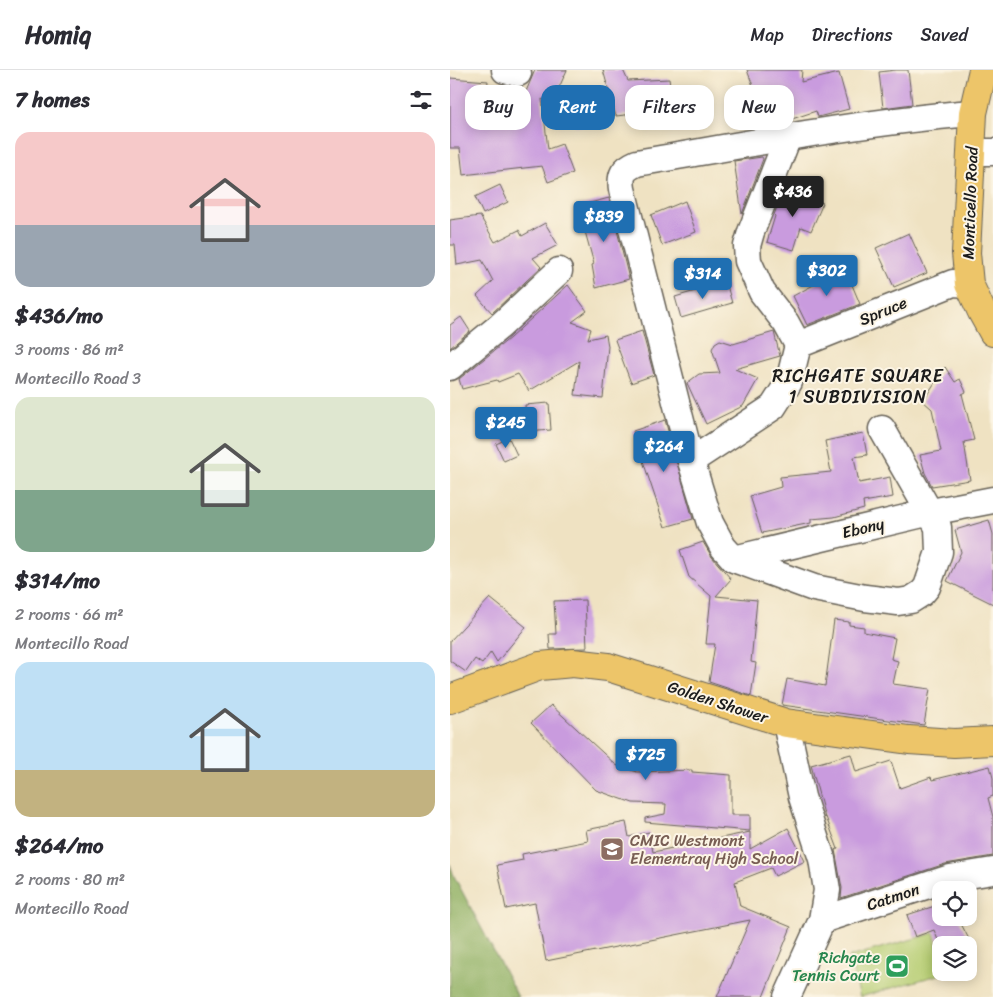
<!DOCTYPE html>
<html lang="en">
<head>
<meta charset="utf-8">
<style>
	:root { --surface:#fff; --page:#f7f7f7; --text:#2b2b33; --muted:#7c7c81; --line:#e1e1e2; --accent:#1f6fb2 }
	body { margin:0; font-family:Sriracha,sans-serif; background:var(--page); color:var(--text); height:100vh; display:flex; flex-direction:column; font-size:19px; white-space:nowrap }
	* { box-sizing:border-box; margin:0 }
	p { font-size:16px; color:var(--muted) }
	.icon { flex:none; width:28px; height:28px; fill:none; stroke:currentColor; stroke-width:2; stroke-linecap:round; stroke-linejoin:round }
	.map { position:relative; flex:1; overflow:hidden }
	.sheet { display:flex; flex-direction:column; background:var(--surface); width:450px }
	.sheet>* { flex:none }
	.guide { position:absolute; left:15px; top:15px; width:452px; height:45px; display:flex; gap:10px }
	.tools { position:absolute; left:482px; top:811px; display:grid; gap:10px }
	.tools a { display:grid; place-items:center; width:45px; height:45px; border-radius:10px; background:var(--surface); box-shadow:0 2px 12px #0003; font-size:25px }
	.price { position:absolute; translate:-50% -42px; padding:0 11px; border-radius:5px; background:var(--accent); color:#fff; font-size:16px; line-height:32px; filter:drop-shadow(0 1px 2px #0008) }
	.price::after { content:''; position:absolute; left:50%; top:30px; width:15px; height:11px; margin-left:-8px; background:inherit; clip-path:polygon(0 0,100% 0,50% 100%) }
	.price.selected { background:#222; color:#fff }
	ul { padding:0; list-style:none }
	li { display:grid; align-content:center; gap:10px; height:265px; padding:0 15px }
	li span { display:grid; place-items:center; height:155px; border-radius:15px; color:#555 }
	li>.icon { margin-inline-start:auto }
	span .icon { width:90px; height:90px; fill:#fffc; stroke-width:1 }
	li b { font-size:21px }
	h2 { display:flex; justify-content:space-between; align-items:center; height:60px; padding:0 15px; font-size:21px }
	.tag { padding:0 18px; border-radius:15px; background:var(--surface); box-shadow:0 2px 12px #0003; font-size:18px; line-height:45px }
	.tag.selected { background:var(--accent); color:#fff }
	header { display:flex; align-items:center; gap:30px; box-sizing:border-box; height:70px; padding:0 25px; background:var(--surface); border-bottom:1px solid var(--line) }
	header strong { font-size:24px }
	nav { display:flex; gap:28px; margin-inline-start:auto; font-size:18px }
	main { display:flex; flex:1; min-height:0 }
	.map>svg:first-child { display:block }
	.green { fill:#b6cd72; stroke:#697447 }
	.forest { fill:#90b064; stroke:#566640 }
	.building { fill:#c99bde }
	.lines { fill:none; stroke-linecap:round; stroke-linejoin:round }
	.minor-casing { stroke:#666156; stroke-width:29 }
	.major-casing { stroke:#666156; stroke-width:30 }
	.minor { stroke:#fff; stroke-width:26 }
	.major { stroke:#edc569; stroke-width:28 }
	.labels { text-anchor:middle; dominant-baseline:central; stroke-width:4; stroke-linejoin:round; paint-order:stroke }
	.street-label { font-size:16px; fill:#1c1c1c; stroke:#fcf5e5 }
	.education-label { font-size:16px; fill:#785e54; stroke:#fcf5e5; text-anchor:start }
	.leisure-label { font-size:16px; fill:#27864d; stroke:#fcf5e5; text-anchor:end }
	.neighbourhood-label { font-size:18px; letter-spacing:1px; fill:#1c1c1c; stroke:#fcf5e5 }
</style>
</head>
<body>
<header>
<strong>Homiq</strong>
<nav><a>Map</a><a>Directions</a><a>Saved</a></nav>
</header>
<main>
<section class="sheet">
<h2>7 homes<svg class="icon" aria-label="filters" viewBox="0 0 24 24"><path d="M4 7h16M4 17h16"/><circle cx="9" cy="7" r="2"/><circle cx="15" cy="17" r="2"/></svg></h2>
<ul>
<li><span style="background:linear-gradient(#f6c9c9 60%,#9aa5b1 0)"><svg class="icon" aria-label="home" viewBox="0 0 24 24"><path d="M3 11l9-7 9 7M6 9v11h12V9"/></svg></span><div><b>$436/mo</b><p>3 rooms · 86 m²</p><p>Montecillo Road 3</p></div></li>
<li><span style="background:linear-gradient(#dfe7d0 60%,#7fa58c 0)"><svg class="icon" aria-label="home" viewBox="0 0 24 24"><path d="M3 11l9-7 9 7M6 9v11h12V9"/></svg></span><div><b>$314/mo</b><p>2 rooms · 66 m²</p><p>Montecillo Road</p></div></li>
<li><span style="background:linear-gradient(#bfe0f5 70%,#c2b280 0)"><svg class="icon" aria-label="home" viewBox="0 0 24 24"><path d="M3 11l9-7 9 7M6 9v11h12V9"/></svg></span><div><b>$264/mo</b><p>2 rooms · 80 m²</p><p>Montecillo Road</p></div></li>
</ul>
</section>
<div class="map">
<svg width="543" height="927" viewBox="0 0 543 927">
	<rect width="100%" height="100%" fill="#fcf5e5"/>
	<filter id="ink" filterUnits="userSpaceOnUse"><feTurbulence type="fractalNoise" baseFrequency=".02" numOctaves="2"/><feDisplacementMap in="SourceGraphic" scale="10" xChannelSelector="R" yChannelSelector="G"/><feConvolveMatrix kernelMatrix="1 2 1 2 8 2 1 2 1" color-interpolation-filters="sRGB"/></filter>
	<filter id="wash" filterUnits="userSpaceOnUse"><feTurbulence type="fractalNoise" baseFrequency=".0096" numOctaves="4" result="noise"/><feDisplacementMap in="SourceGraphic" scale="20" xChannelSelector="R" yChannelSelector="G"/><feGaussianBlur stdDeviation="1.12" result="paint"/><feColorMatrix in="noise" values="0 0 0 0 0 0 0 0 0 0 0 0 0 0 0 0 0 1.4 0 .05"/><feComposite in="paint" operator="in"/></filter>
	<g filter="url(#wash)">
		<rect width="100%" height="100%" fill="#efe2c2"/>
		<polygon class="green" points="484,863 491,890 491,902 495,903 410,927 399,887"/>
		<polygon class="forest" points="0,794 4,806 68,927 0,927"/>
		<g id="blocks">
			<g class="building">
				<polygon points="85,0 117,0 102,33 92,29 98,79 112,74 123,103 98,112 92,96 13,105 10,78 0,78 0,8 38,11 35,39 68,38 68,30 72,31"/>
				<polygon points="153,0 173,0 178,11 219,9 223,35 193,40 193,43 166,46"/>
				<polygon points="297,0 352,0 351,12 389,3 399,39 368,47 366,41 342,49 340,42 320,50 315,38 308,40 301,23 305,21"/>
				<polygon points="446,0 458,0 462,34 433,38 429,2"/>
				<polygon points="148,38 151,55 126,56 123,42"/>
				<polygon points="312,87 313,89 292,144 284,91"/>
				<polygon points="50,115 58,132 33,144 25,127"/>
				<polygon points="334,118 373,133 361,161 351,157 344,180 317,172 325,146 324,145"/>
				<polygon points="159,128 179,209 146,218 142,195 144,194 128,136"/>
				<polygon points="235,131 246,162 212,175 201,145"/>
				<polygon points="30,146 45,172 69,160 72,166 95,153 108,175 83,188 91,197 42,243 27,226 43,211 32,190 7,195 5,175 0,175 0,150"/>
				<polygon points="459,163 477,203 444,217 426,178"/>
				<polygon points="395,198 410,234 357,255 343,226 371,211 370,207"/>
				<polygon points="276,212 282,233 231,248 225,227"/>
				<polygon points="118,215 137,241 122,252 141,259 138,269 156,265 158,276 153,328 125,325 129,291 79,321 68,304 48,312 47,310 12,319 9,309 60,268"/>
				<polygon points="11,247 20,261 0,278 0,255"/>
				<polygon points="192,261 204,305 181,313 165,270"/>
				<polygon points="324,262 330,286 285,299 308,309 293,336 256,354 237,313 249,304 270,303 262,279 265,273 270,270 283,274"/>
				<polygon points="495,297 505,312 510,309 516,322 512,324 524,370 514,372 520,410 482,416 475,403 470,385 491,381 482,339 473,331"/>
				<polygon points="99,333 101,360 77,362 75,335"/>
				<polygon points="215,350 243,449 215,457 183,361"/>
				<polygon points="413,363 417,385 404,387 409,413 440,407 443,427 413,432 414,439 384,447 361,449 361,453 312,463 300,426 331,417 330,407 381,402 375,371"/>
				<polygon points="59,368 67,385 54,391 46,374"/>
				<polygon points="539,450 543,464 543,534 497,511 511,482 505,460"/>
				<polygon points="253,472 262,487 281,509 266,526 307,530 301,592 306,593 301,626 259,612 265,574 256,574 261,526 239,507 230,480"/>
				<polygon points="40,528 76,557 47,592 41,582 32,594 25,589 16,602 0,591 0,571"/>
				<polygon points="135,530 137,578 100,579 99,564 106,564 104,531"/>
				<polygon points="384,550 399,552 399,555 414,557 414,562 445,568 441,589 448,591 443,614 480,619 474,655 332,635 337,609 375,616"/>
				<polygon points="101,635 166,695 187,702 242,700 242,702 281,705 281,745 300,745 300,761 195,752 195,748 215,744 216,734 183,733 146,720 81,653"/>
				<polygon points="401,684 406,702 441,691 450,718 481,707 482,710 540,696 543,708 543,726 538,728 543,747 543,786 495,794 391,828 392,818 385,780 388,779 376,747 375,748 361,695"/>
				<polygon points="176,752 179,767 199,762 203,782 300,762 300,779 338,758 355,791 325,806 321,798 285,812 290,836 341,857 313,927 267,927 300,850 96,891 85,833 56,839 47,795 73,790 72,784 138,771 136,760"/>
				<polygon points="491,834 491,848 508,848 522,875 490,875 484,860 465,867 457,845"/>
			</g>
		</g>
	</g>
	<g filter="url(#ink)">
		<use href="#blocks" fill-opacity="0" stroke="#666156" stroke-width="1"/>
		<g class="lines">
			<g class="minor-casing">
				<g id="minor">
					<polyline points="55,0 68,3"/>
					<polyline points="521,82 543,82"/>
					<polyline points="348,275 503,213 519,214"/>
					<polyline points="0,297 50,256 109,201"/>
					<path d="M 432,359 L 488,457 L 489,482 L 477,517 L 472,523 L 461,530 L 448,532 L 415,528 L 364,518 L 284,489 L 273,477 L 260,453 L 241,391 L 172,119 C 170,105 173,99 187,93 C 298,74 410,52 523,43"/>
					<polyline points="241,391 323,337 339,312 348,275 336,253 312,222 298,191 297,176 301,162 338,67"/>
					<polyline points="284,489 481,442 543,430"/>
					<polyline points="336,653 352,727 372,789 377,820 372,850 337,927"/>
					<polyline points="372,850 500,808 543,801"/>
				</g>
			</g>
			<g class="major-casing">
				<g id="major">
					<polyline points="533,0 523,43 516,183 519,214 532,242 543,262"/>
					<polyline points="0,629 90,596 123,593 158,597 336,653 459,670 504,673 543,671"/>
				</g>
			</g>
			<use href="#minor" class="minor"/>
			<use href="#major" class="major"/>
		</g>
	</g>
	<defs>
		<g id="school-square" transform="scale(1.25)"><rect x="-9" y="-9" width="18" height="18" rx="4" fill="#8d6e63" stroke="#fcf5e5"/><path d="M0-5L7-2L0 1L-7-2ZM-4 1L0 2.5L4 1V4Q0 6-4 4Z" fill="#fff"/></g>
		<g id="stadium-square" transform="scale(1.25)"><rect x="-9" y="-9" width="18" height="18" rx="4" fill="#2e9e5b" stroke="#fcf5e5"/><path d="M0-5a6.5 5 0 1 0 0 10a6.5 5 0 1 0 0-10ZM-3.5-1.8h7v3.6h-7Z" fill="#fff"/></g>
	</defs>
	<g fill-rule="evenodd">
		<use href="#school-square" x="162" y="779"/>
		<use href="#stadium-square" x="447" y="896"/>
	</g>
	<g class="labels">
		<g class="street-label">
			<text transform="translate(520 133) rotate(-88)">Monticello Road</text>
			<text transform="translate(433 241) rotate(-22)">Spruce</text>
			<text transform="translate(413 458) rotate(-13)">Ebony</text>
			<text transform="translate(268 632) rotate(18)">Golden Shower</text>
			<text transform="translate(443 827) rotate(-18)">Catmon</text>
		</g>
		<g class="education-label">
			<text x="180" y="770">CMIC Westmont<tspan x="180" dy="18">Elementray High School</tspan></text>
		</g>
		<g class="leisure-label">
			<text x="430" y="887">Richgate<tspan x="430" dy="18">Tennis Court</tspan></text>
		</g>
		<g class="neighbourhood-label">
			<text x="408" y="306">RICHGATE SQUARE<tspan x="408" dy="21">1 SUBDIVISION</tspan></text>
		</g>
	</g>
</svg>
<div class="tools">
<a><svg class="icon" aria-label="locate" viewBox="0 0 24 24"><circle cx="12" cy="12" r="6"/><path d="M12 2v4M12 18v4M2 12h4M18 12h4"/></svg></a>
<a><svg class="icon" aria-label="layers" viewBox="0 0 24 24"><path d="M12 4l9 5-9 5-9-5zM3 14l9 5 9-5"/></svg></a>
</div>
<b class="price selected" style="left:343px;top:148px">$436</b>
<b class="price" style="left:154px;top:173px">$839</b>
<b class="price" style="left:377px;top:227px">$302</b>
<b class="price" style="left:253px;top:230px">$314</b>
<b class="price" style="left:56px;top:379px">$245</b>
<b class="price" style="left:214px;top:403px">$264</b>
<b class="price" style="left:196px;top:711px">$725</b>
<div class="guide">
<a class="tag">Buy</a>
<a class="tag selected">Rent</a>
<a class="tag">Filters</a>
<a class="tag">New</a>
</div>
</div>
</main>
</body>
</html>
